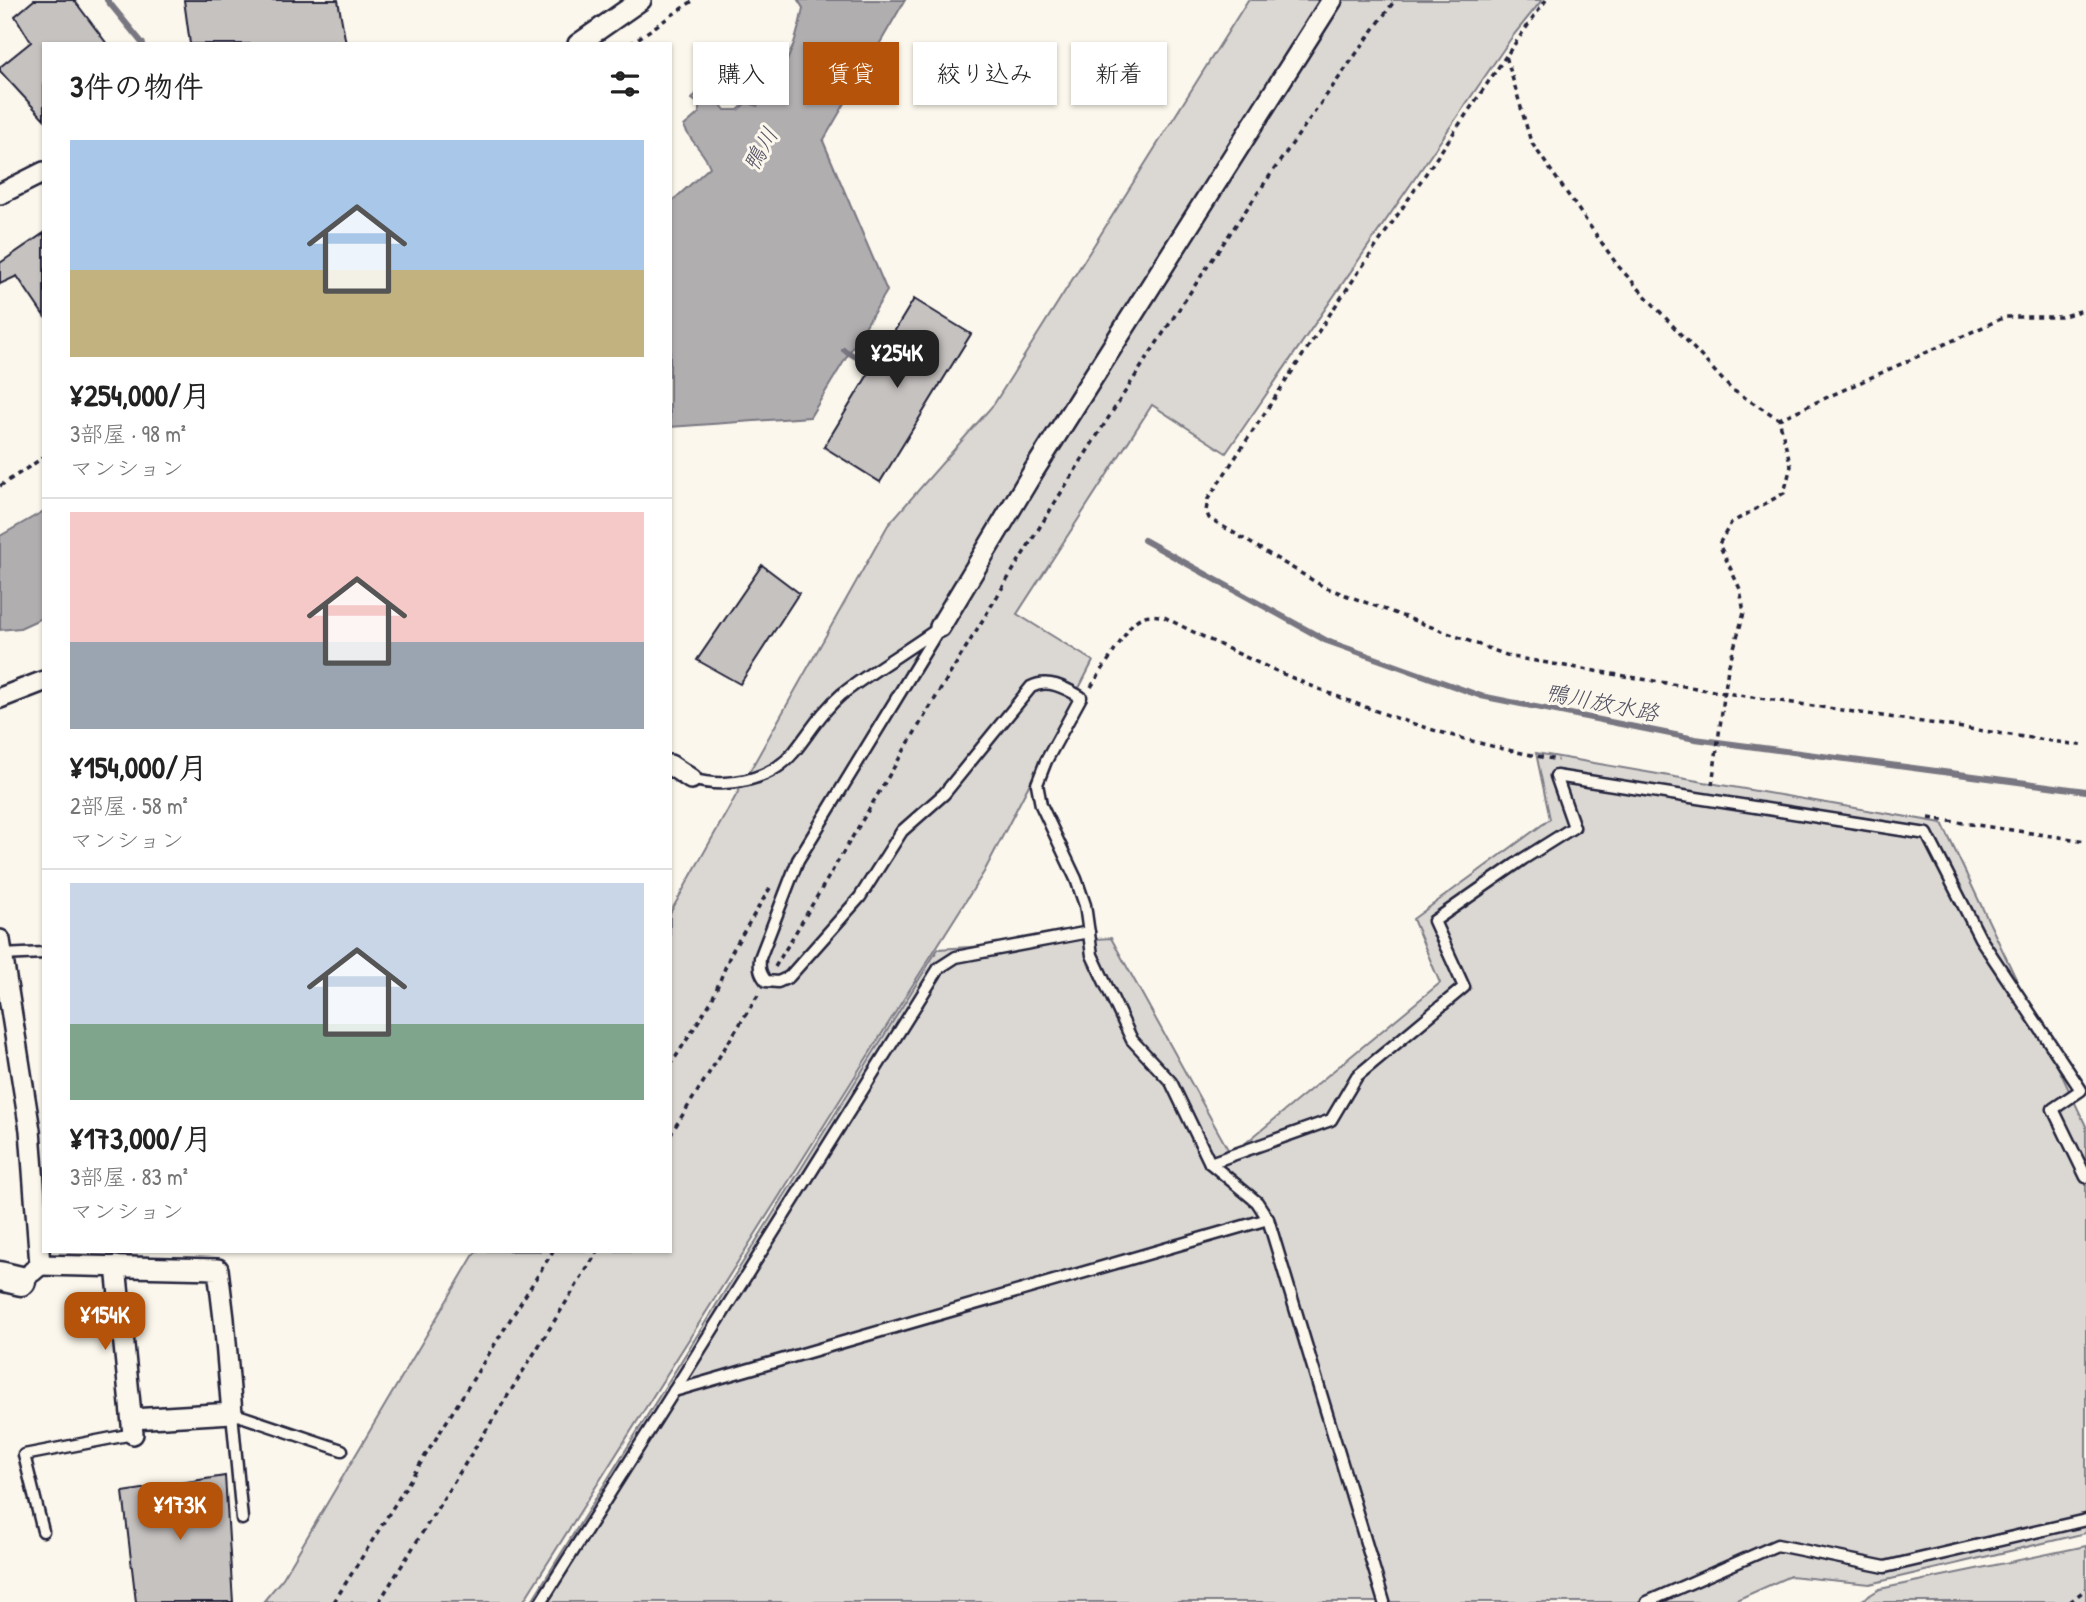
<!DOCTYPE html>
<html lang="ja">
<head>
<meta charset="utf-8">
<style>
	:root { --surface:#fff; --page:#f2f2f2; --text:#222; --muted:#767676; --line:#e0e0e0; --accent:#b45309 }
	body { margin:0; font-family:"Patrick Hand","Klee One",sans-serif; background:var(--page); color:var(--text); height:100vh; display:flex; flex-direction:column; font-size:26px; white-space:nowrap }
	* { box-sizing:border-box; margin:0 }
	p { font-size:23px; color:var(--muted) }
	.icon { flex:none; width:38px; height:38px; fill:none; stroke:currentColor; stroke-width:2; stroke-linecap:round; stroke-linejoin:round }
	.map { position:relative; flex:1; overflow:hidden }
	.sheet { position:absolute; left:42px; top:42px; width:630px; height:1211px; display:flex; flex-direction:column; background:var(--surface); border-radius:0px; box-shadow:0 2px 5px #0004 }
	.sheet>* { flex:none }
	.guide { position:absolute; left:693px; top:42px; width:665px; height:63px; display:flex; gap:14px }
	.price { position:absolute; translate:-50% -60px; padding:0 16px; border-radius:14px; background:var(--accent); color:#fff; font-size:23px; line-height:46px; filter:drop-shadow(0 2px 4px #0008) }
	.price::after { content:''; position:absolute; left:50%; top:42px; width:21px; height:16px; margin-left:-10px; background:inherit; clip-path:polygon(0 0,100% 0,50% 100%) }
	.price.active { background:#222; color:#fff }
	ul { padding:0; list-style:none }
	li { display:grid; align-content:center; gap:14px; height:371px; padding:0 28px }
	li+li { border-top:2px solid var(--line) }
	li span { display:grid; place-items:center; height:217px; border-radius:0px; color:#555 }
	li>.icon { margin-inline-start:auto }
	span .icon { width:126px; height:126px; fill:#fffc; stroke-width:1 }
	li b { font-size:30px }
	h2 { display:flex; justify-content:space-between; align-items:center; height:84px; padding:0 28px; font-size:30px }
	.pill { padding:0 24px; border-radius:0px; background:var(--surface); box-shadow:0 2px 5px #0004; font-size:24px; line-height:63px }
	.pill.active { background:var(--accent); color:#fff }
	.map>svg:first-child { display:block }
	.green { fill:#dbd8d3; stroke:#7e7d87; stroke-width:2 }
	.water { fill:#b1aeb0; stroke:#787681; stroke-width:2 }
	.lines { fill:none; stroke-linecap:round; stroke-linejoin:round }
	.stream { stroke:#787681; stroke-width:6 }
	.building { fill:#c6c2c0; stroke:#22223b; stroke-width:2 }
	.lane-casing { stroke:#22223b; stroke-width:15 }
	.street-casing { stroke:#22223b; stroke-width:24 }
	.secondary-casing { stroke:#22223b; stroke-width:33 }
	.path { stroke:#22223b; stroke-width:3.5; stroke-dasharray:5 5; stroke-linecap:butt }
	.lane { stroke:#fbf7ec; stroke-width:10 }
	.street { stroke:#fbf7ec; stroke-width:19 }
	.secondary { stroke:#fbf7ec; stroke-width:28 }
	.labels { text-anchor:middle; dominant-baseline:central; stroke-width:6; stroke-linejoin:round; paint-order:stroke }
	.water-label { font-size:23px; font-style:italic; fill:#545364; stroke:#fbf7ec }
</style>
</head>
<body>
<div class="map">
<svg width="2086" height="1602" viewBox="0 0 2086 1602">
	<rect width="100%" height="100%" fill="#fbf7ec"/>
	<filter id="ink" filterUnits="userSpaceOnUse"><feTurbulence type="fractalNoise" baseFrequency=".0143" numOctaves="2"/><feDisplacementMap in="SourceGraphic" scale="14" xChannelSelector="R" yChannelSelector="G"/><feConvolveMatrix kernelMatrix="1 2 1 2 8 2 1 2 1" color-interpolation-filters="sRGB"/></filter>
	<g filter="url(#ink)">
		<g class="green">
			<polygon points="1248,0 1542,0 1512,37 1226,453 1152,405 1017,614 1093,661 984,872 523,1602 263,1602 283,1578 476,1251 670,1251 670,913 888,525 994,404"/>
			<polygon points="1536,753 1942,823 2086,1126 2086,1533 1870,1584 1790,1576 1732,1602 531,1602 938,949 1111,938 1231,1155 1440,983 1413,919 1550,819"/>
			<polygon points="2086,1546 2086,1602 1859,1602 1880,1589"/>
		</g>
		<g class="water">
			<path d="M 798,0 L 905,0 L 823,141 L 887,291 L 810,417 L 670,427 L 670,203 L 710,167 C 704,151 690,142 684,126 L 699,113 L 699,104 L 692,99 L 704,84 L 713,85 L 716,98 L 725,110 L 738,110 L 747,102 L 757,106 C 783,77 796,46 803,8 Z"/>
			<polygon points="44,511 44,617 20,628 0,630 0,536"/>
		</g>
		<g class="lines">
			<g class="stream">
				<polyline points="107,0 143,44"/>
				<polyline points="844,350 873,367"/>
				<polyline points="1144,540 1327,641 1481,696 1695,739 2086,791"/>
			</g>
		</g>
		<g class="building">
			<polygon points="34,0 74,0 107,44 44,44 44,119 0,71 0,67 31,42 15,16"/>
			<polygon points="184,0 338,0 346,44 190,44"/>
			<polygon points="44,233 44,316 17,276 0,284 0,263"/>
			<polygon points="914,299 971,334 880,482 824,447"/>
			<polygon points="762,565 799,593 740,684 697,660"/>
			<polygon points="225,1476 233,1602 136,1602 123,1492"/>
		</g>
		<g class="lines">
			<g class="lane-casing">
				<g id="lane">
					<path d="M 691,779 C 726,789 770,781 794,752 C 810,732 822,711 842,694 C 873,670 908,650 940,627 L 798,860 L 760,958 C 759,969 760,973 766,981 L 778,982 L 789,977 L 860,897 L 902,831 L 944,794 L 1031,687 C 1048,678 1065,688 1081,697 L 1046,761 L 1037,784 L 1041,805 L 1076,879 L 1085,905 L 1092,955 L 1132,1040 L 1171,1082 L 1210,1163 L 1257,1202 L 1268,1219"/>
					<polyline points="2,955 44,953"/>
					<polyline points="1210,1163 1331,1120 1357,1076 1464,987 1434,921 1523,859 1574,827 1556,776 1927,834 1980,938 2081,1090 2053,1109 2086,1177"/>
					<polyline points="674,1391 939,968 956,957 1089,932"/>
					<polyline points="242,1519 232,1413 342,1450"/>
					<polyline points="43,1531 24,1455 133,1434"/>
					<polyline points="541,1602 674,1391 1268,1219 1384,1602"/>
					<polyline points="1647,1602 1777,1545 1885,1567 2086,1520"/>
				</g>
			</g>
			<g class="street-casing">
				<g id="street">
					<polyline points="578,44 641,0"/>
					<polyline points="0,194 44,172"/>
					<polyline points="940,627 1033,472 1332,0"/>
					<polyline points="0,698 44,681"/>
					<polyline points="670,765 691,779"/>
					<polyline points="0,940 30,1130 40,1265 32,1272"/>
					<polyline points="40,1265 218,1269 224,1319 232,1413 132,1419"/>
					<polyline points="116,1266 133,1434"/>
				</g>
			</g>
			<g class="secondary-casing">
				<polyline id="secondary" points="0,1276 21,1281"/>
			</g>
			<g class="path">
				<polyline points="1546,0 1506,56 1531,142 1618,266 1731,389 1779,419"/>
				<polyline points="630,44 694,0"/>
				<polyline points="1506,56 1332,311 1208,499 1206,511 1209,518 1324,587 1512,657 1725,693 2086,746"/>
				<polyline points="0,486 44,457"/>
				<path d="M 1091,687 L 1132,624 C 1143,614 1150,614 1164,617 C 1288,681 1420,736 1558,760"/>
				<polyline points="1712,785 1728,668 1744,613 1740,589 1719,544 1731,523 1784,493 1791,466 1779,419 2005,317 2061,317 2086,309"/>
				<polyline points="1929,818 2086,841"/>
				<path d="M 775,967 C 902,754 1028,539 1164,332 C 1238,219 1316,109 1395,0"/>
				<polyline points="670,1066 712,1000 731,953 770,888"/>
				<polyline points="670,1135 760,992"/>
				<polyline points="334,1602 553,1251"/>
				<polyline points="379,1602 598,1251"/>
				<polyline points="2070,1602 2086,1589"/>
			</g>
			<use href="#lane" class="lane"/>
			<use href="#street" class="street"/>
			<use href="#secondary" class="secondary"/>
		</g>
	</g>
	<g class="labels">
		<g class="water-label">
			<text transform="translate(760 149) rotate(-60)">鴨川</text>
			<text transform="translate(1602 702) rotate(11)">鴨川放水路</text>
		</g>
	</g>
</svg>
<b class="price active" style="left:897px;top:390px">¥254K</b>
<b class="price" style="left:105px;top:1352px">¥154K</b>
<b class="price" style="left:180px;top:1542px">¥173K</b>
<div class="guide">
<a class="pill">購入</a>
<a class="pill active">賃貸</a>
<a class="pill">絞り込み</a>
<a class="pill">新着</a>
</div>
<section class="sheet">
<h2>3件の物件<svg class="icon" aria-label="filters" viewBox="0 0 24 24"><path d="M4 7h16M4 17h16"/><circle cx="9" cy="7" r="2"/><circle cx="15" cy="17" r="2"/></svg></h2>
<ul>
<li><span style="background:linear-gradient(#a9c7e8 60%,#c2b280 0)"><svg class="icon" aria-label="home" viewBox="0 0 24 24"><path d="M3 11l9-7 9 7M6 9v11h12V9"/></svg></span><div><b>¥254,000/月</b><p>3部屋 · 98 m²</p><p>マンション</p></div></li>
<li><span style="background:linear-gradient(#f6c9c9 60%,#9aa5b1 0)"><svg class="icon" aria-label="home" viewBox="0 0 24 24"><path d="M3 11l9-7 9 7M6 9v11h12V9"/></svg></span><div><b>¥154,000/月</b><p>2部屋 · 58 m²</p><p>マンション</p></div></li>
<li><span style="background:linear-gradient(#c9d6e8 65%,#7fa58c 0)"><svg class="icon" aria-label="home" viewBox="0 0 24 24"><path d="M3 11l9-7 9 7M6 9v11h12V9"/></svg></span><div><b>¥173,000/月</b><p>3部屋 · 83 m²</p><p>マンション</p></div></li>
</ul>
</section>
</div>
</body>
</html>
